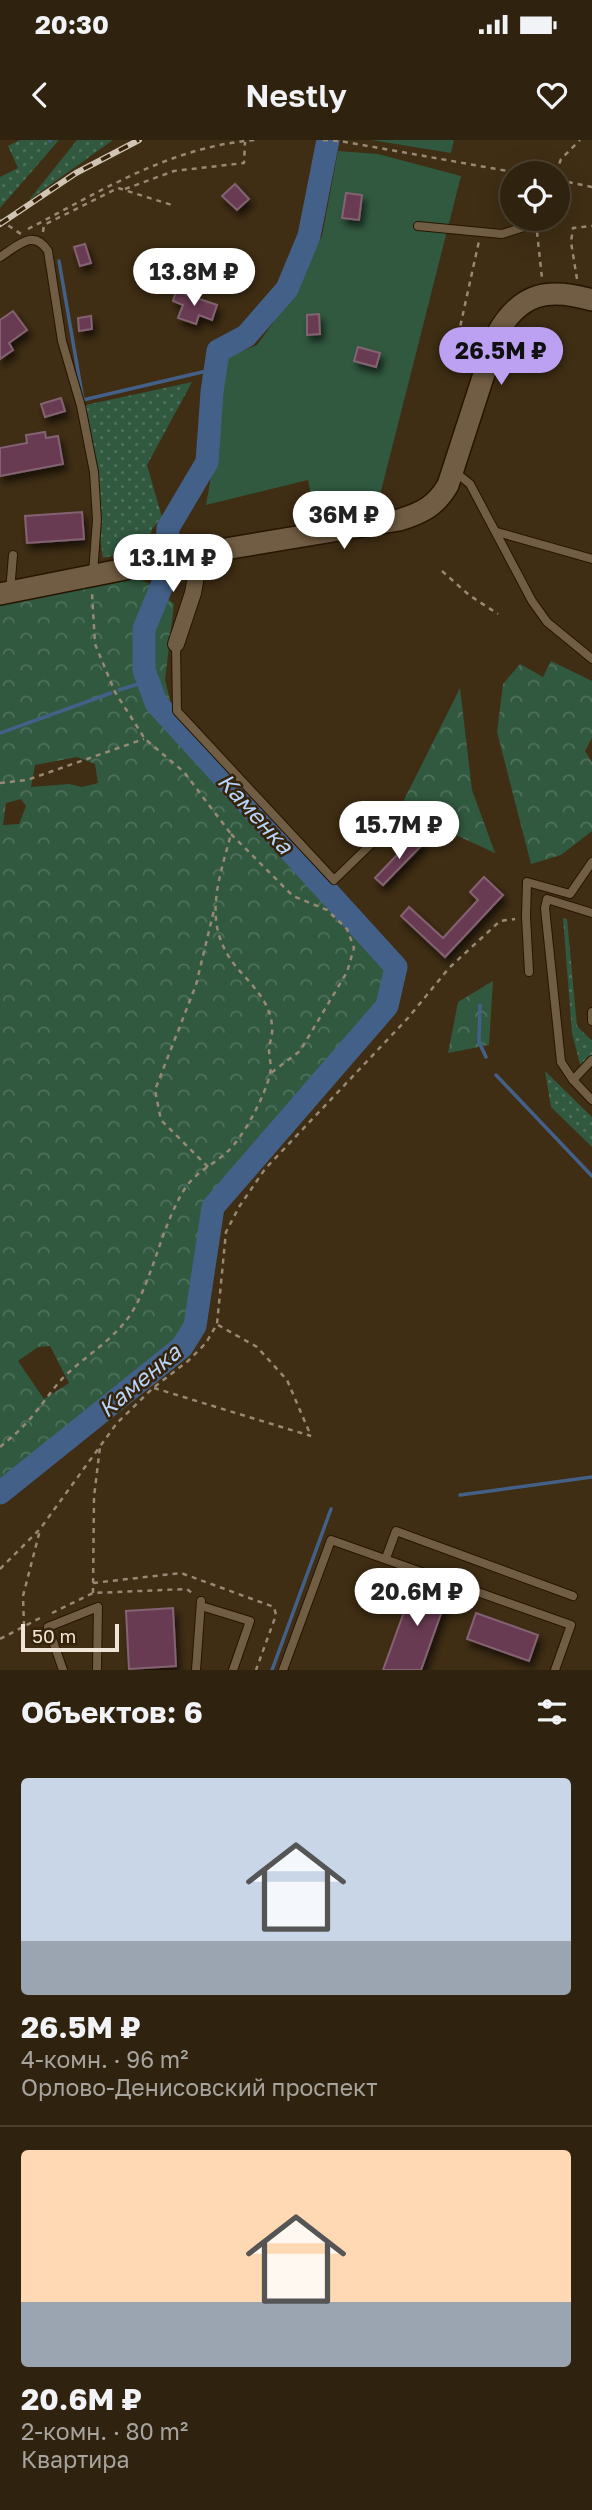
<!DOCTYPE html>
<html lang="ru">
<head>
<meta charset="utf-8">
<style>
	:root { --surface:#2f220f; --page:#372a18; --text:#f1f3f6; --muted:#a7a49e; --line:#4a3f2f; --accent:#bca0f2 }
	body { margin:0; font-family:"Golos Text",sans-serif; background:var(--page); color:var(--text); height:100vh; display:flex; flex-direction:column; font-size:26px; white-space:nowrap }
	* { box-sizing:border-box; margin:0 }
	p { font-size:23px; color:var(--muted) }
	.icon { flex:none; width:38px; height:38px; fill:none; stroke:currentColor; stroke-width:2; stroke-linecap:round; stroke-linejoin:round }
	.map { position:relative; height:1530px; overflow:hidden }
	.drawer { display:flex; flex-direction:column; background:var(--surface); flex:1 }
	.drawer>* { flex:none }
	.buttons { position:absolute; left:500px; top:21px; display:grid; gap:14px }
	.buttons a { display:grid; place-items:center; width:70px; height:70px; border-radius:50%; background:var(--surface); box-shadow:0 7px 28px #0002,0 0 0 2px var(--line); font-size:35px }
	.scale { position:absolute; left:21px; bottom:18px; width:98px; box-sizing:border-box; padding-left:7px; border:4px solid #f0e4d6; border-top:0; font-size:19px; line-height:24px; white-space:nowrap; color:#f0e4d6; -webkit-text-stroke:5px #35230a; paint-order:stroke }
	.price { position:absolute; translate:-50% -60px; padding:0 16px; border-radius:24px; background:#fff; color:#222; font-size:23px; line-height:46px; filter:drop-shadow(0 2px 4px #0008) }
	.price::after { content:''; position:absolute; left:50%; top:42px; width:21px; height:16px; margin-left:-10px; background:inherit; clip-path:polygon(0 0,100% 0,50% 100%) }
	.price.current { background:var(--accent); color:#111 }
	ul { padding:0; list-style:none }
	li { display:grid; align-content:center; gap:14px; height:371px; padding:0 21px }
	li+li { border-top:2px solid var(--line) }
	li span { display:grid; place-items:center; height:217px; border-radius:7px; color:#555 }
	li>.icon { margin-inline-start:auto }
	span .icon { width:126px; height:126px; fill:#fffc; stroke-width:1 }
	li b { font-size:30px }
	h2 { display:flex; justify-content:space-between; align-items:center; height:84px; padding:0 21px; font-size:30px }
	.status { display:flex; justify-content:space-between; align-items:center; height:49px; padding:0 35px; background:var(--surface); direction:ltr }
	.status svg { height:19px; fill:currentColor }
	header { display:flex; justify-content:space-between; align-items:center; height:91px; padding:0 21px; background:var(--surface); font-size:32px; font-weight:600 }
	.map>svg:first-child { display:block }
	.grass { fill:url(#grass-dots) }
	.forest { fill:url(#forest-crowns); fill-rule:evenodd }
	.garden { fill:#315940 }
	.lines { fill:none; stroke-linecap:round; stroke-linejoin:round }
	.stream { stroke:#436188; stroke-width:3.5 }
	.river { stroke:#436188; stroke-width:23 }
	.building { fill:#693b52; stroke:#836372; stroke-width:2; filter:url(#shadow) }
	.lane-casing { stroke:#261500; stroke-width:10 }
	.street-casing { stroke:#261500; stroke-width:18 }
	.secondary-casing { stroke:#261500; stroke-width:24 }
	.path { stroke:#988975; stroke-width:2.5; stroke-dasharray:5 5; stroke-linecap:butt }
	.lane { stroke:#715d43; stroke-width:8 }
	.street { stroke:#715d43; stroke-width:16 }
	.secondary { stroke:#715d43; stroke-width:21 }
	.rail-casing { stroke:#d1c4b4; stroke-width:6 }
	.rail { stroke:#35230a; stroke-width:3.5; stroke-dasharray:10; stroke-linecap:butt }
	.labels { text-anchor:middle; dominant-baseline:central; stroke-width:5; stroke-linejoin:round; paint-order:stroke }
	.water-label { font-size:23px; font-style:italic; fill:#b7d3fa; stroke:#35230a }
</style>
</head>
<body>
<div class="status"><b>20:30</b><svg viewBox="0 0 49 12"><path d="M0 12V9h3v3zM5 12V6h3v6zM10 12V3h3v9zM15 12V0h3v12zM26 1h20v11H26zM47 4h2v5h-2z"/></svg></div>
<header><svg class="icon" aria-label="back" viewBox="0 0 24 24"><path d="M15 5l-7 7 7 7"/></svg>Nestly<svg class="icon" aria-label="heart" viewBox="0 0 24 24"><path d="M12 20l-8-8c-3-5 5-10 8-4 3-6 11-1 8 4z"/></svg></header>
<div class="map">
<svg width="592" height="1530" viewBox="0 0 592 1530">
	<defs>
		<pattern id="grass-dots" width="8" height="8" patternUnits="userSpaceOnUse" patternTransform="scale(1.75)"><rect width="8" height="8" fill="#315940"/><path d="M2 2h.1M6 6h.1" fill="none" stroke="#4f715b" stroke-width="1.8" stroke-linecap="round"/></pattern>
		<pattern id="forest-crowns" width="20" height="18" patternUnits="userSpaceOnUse" patternTransform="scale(1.75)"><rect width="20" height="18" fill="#315940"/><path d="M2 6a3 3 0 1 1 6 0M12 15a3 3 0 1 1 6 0" fill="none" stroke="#4f715b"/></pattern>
		<filter id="shadow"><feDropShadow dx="3.5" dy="6" stdDeviation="3.5" flood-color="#0009"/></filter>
	</defs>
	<rect width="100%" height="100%" fill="#3f2d14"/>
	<g class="grass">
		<polygon points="20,0 59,0 0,68 0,37 18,28 8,6"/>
		<polygon points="77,0 113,0 29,60"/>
		<polygon points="192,242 147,325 162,377 152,389 148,408 103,418 81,266"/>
		<polygon points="563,778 567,779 577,886 592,901 592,915 581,928 572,893"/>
		<polygon points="545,931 592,977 592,1007 551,967"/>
	</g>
	<g class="forest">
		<path d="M 137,438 L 150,444 L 174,464 L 165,540 L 173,572 L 396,823 L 380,861 L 206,1063 L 184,1197 L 0,1343 L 0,465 ZM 77,617 L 95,624 L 98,643 L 82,647 L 69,644 L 31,647 L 35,625 ZM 21,659 L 26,666 L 19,684 L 3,685 L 6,663 ZM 50,1206 L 69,1243 L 44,1259 L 18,1221 L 38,1207 Z"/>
		<polygon points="551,521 592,541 592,598 585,611 592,622 592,691 561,715 531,724 497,592 503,544 520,524 543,537"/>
		<polygon points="460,548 472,650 495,713 428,682 415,692 398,672"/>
		<polygon points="493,841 489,905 448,913 458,862"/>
	</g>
	<g class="garden">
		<polygon points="371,0 454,0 451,13"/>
		<path d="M 338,11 L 378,14 L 461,36 L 379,359 L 313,367 L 308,340 L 206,365 C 216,316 217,266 227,217 L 257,205 L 293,155 L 322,96 Z"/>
	</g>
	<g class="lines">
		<g class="stream">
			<polyline points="50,0 50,1"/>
			<polyline points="59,121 83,260 215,229"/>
			<polyline points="119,550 148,541"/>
			<polyline points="0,593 111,553"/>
			<polyline points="480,865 479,902 486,917"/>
			<polyline points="496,935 592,1036"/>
			<polyline points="460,1355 592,1337"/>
			<polyline points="272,1530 331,1369"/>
		</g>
		<polyline class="river" points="0,1353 182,1207 195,1186 213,1067 387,866 396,827 156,563 144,530 144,489 165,438 168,388 207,322 212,252 218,211 246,196 287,149 309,96 328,0"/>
	</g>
	<g class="building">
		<polygon points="235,44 249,59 237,70 222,56"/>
		<polygon points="346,53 362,55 359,80 342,78"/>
		<polygon points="85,104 91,123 80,126 74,107"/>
		<polygon points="176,151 217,165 212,180 199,175 196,184 178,178 183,165 173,161"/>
		<polygon points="13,171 27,190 9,203 13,210 0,219 0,180"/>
		<polygon points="319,174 320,194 307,195 307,175"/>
		<polygon points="91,176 92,189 79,191 78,178"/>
		<polygon points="358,207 380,213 376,227 354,221"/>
		<polygon points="61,258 65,271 45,277 41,264"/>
		<polygon points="45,292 46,298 58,296 63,324 0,336 0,308 27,303 26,295"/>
		<polygon points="82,372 84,399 27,403 25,376"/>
		<polygon points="415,696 423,704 383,745 375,738"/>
		<polygon points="484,737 503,755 445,817 401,776 409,767 443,798 478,760 470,752"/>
		<polygon points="416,1439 449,1451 421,1530 383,1530"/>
		<polygon points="173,1468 176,1526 129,1529 126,1471"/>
		<polygon points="476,1473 538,1495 529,1521 467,1499"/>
	</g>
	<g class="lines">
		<g class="lane-casing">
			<g id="lane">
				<polyline points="418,86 502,94 537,83"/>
				<path d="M 0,117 C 18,106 33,88 48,111 L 62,201 L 81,266 L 94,332 L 97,380 L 93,433"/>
				<polyline points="454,331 470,344 532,461 547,482 592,519"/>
				<polyline points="497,392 592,419"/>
				<polyline points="10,451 13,415"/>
				<polyline points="176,504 177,571 334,740 398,678 404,684"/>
				<polyline points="592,773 547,759 545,768 561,922 573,940 592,960"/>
				<polyline points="529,832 526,777 527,742 570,754 592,722"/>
				<polyline points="592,872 592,881"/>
				<polyline points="573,940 592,920"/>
				<polyline points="386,1418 396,1391 573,1456"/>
				<polyline points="201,1466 250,1481 233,1530"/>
				<polyline points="63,1530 48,1487 98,1467 97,1530"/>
				<polyline points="196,1530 201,1461"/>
				<polyline points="283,1530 331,1400 571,1485 555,1530"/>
			</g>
		</g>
		<g class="street-casing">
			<polyline id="street" points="176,504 193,453 200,414"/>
		</g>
		<g class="secondary-casing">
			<path id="secondary" d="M 0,454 L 231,408 L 399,380 C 422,373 436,366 448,345 L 497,194 C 520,153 548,147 592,160"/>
		</g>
		<g class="path">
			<polyline points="323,0 340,1 519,33"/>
			<polyline points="556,33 561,19 580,0"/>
			<polyline points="558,40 592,47"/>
			<polyline points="125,49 174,31 244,23 245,2"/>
			<polyline points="0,80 21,94"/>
			<path d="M 28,89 C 101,51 172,6 256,0"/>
			<polyline points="43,92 44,85 118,48 175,66"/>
			<polyline points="537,92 542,138"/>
			<polyline points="577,139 571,102 573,88 592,86"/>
			<polyline points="469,222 457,201 479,101"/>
			<polyline points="442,431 469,455 498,474"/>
			<polyline points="0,643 27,640 144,599"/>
			<polyline points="231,694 293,756 327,770 347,789 354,808 347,832 300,911 271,933"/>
			<polyline points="208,1027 161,980 155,950 196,845 214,770"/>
			<polyline points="218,1185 257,1207 287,1240 311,1296"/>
			<polyline points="154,1248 311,1296"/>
			<path d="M 0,1307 C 12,1297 24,1287 34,1274 C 46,1260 54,1246 68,1233 C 91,1212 120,1195 135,1167 C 155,1130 162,1086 184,1050 C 194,1033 213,1025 227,1012 C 243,998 265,956 270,934 C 272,926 269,917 269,908 C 270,901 273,894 272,887 C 271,863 253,846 238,829 C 201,786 218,743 231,694 L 184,632 L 145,599 L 115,552 L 95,504 L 92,453"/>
			<polyline points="0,1429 40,1389 117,1283 153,1248 188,1221 206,1203 217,1184 226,1092 239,1067 265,1029 408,878 449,828 500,781 515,779"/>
			<polyline points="93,1443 181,1433 274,1467 276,1475 256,1530"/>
			<polyline points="93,1453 94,1357 100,1307"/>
			<polyline points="52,1473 93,1453 187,1449 193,1454"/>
			<polyline points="24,1486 23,1456 40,1390"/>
			<polyline points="0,1499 42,1477"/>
		</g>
		<use href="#lane" class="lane"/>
		<use href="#street" class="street"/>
		<use href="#secondary" class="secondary"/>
		<g class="rail-casing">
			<polyline id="rail" points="0,84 76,33 139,0"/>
		</g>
		<use href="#rail" class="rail"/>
	</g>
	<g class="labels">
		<g class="water-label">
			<text transform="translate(256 673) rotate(48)">Каменка</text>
			<text transform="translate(139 1240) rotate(-40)">Каменка</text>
		</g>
	</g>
</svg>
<div class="buttons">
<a><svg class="icon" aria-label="locate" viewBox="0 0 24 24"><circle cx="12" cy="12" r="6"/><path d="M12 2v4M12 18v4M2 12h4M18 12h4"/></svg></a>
</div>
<div class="scale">50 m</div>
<b class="price" style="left:194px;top:168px">13.8M ₽</b>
<b class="price current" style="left:501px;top:247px">26.5M ₽</b>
<b class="price" style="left:344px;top:411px">36M ₽</b>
<b class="price" style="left:173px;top:454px">13.1M ₽</b>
<b class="price" style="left:399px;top:721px">15.7M ₽</b>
<b class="price" style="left:417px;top:1488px">20.6M ₽</b>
</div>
<section class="drawer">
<h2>Объектов: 6<svg class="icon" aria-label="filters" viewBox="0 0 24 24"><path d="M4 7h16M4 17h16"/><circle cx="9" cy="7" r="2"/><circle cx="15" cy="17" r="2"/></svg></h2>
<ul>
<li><span style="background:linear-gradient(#c9d6e8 75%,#9aa5b1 0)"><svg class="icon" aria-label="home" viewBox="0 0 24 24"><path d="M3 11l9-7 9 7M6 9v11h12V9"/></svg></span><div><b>26.5M ₽</b><p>4-комн. · 96 m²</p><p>Орлово-Денисовский проспект</p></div></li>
<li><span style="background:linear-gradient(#ffd9b3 70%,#9aa5b1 0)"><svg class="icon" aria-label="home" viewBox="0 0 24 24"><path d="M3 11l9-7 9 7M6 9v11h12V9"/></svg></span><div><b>20.6M ₽</b><p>2-комн. · 80 m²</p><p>Квартира</p></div></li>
</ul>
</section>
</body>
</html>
